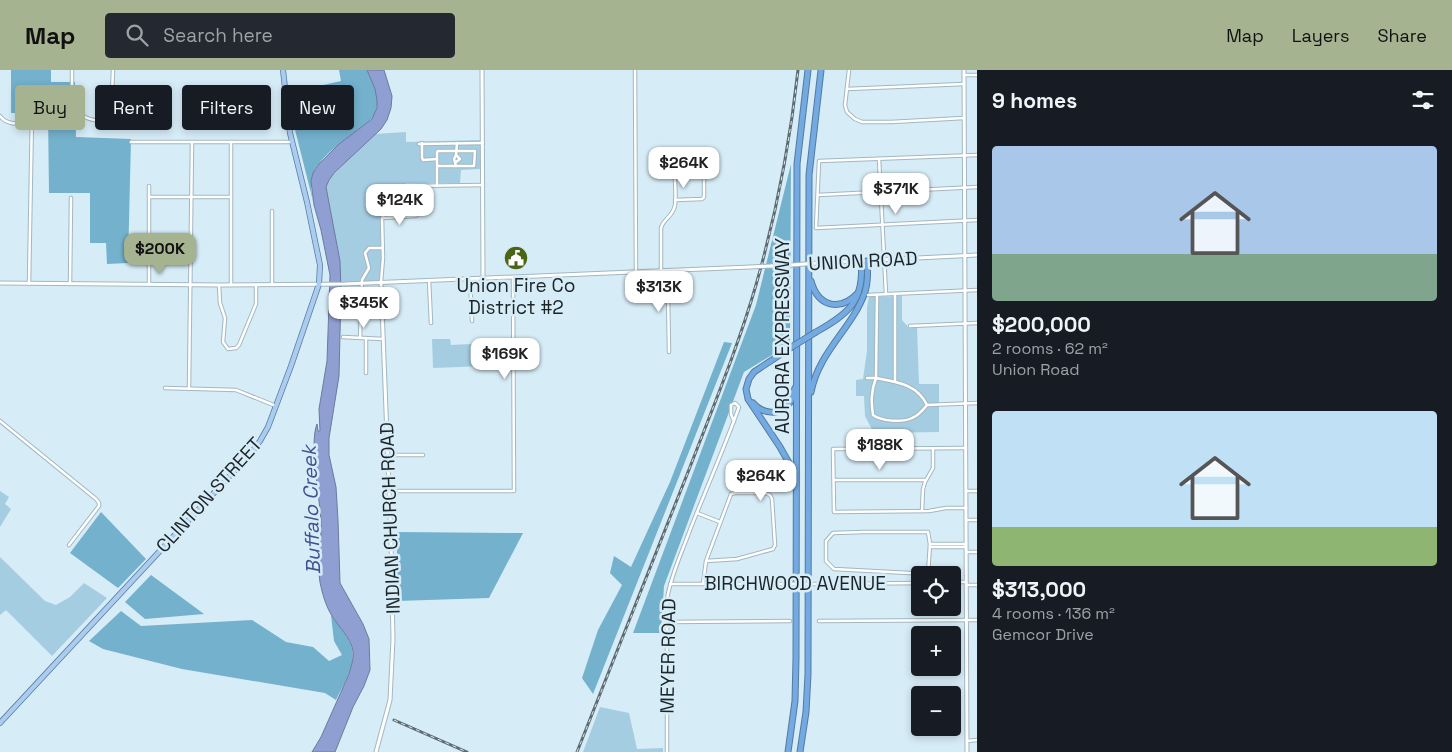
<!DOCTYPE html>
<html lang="en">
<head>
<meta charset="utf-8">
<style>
	:root { --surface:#171b24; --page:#242831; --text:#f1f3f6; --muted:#9ea1a6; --accent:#a6b391 }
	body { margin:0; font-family:"Space Grotesk",sans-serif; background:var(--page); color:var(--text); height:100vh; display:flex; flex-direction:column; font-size:19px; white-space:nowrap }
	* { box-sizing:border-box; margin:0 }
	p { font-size:16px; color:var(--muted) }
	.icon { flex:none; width:28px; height:28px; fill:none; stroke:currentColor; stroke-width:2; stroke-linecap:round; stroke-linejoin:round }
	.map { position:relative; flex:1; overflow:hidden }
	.sheet { display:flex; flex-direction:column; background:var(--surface); width:475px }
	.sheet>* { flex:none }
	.hud { position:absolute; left:15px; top:15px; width:475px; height:45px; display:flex; gap:10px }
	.buttons { position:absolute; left:911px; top:496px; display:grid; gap:10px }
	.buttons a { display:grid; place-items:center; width:50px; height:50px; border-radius:5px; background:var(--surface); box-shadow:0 2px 8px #0003; font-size:25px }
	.price { position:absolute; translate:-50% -42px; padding:0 11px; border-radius:10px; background:#fff; color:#222; font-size:16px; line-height:32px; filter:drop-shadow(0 1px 2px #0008) }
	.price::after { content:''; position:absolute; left:50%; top:30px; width:15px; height:11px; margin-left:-8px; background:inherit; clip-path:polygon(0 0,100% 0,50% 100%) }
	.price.active { background:var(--accent); color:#111 }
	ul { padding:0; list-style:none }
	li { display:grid; align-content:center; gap:10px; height:265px; padding:0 15px }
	li span { display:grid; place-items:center; height:155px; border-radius:5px; color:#555 }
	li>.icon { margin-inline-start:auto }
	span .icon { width:90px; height:90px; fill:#fffc; stroke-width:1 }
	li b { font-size:21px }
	h2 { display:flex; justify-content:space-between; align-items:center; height:60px; padding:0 15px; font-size:21px }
	.pill { padding:0 18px; border-radius:5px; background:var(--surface); box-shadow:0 2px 8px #0003; font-size:18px; line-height:45px }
	.pill.active { background:var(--accent); color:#111 }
	header { display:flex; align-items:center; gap:30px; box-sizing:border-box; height:70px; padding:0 25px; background:var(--accent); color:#111 }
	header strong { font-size:24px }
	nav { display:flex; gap:28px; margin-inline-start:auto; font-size:18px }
	.search { width:350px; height:45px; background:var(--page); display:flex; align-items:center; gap:12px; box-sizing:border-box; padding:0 18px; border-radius:5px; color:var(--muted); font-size:19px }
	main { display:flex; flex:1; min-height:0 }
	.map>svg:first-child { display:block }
	.green { fill:#a5cde1 }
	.forest { fill:#74b1cd }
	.water { fill:#8f9fd1; stroke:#6c7a9e }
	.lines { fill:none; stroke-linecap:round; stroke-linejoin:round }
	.street-casing { stroke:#a2b7c1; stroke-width:4.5 }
	.secondary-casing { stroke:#a2b7c1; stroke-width:5 }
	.primary-casing { stroke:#557ba1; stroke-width:6 }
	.highway-casing { stroke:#557ba1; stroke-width:7 }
	.street { stroke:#fff; stroke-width:2.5 }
	.secondary { stroke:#fff; stroke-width:3 }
	.primary { stroke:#abccee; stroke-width:4.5 }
	.highway { stroke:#73aae2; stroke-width:5 }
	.rail-casing { stroke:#5e6b72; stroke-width:3 }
	.rail { stroke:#d6ecf7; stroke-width:1; stroke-dasharray:4; stroke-linecap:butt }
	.street-bridge-casing { stroke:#a2b7c1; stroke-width:4.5; stroke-linecap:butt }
	.secondary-bridge-casing { stroke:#a2b7c1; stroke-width:5; stroke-linecap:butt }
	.highway-bridge-casing { stroke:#557ba1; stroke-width:7; stroke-linecap:butt }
	.street-bridge { stroke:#fff; stroke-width:2.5 }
	.secondary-bridge { stroke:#fff; stroke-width:3 }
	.highway-bridge { stroke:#73aae2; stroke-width:5 }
	.labels { text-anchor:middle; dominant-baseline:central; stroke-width:5; stroke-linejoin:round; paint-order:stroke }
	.street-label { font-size:19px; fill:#1c2428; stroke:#d6ecf7 }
	.poi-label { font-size:19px; fill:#1c2428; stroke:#d6ecf7 }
	.water-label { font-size:20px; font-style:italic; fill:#405190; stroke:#d6ecf7 }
</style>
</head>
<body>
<header>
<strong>Map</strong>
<div class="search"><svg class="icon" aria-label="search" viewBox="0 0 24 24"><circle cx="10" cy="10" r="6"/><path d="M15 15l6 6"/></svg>Search here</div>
<nav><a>Map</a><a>Layers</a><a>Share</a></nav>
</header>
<main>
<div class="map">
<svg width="977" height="682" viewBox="0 0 977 682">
	<rect width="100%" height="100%" fill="#d6ecf7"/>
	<g class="green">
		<polygon points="406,62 406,72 480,70 480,99 461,100 460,113 406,113 406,116 382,148 381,212 340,214 340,191 327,127 326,117 329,110 347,89 375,64"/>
		<polygon points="902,226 902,250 909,258 917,257 919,314 939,314 939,362 874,363 865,346 864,326 856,326 856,310 863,309 867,281 867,237 869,227"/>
		<polygon points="432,269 450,269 451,275 511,272 512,295 433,298"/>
		<polygon points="0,421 9,427 5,434 11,439 0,457"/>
		<polygon points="0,487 45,531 56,535 70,527 84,513 107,528 52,586 6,540 0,545"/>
		<polygon points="600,637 629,643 637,679 663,678 663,682 583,682"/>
	</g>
	<g class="forest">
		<polygon points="11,0 51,0 51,12 75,12 76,67 131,69 128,193 107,194 106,173 90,173 90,123 49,123 48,43 11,43"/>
		<path d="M 339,0 L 367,0 C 372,12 379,24 377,37 C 375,48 368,52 360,58 C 346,69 319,87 313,104 C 309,113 312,125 314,135 L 291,44 L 303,43 L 301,20 L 341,11 Z"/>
		<polygon points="791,94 790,274 744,302 664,516 661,563 633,563 756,235"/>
		<polygon points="724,272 732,273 593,624 582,608 598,560 622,515 610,503 614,486 631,497 670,412"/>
		<polygon points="101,442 146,489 118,518 70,483"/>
		<polygon points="397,462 523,463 489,528 397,531"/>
		<polygon points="151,505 204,544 145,549 125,532"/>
		<path d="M 121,541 L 141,556 L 252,550 L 286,572 L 313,577 L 329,591 L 342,585 L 334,571 L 331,545 C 337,554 345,562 349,571 C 360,590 344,613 336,630 L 325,623 L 182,599 L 103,579 L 89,571 Z"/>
	</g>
	<path class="water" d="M 367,0 L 384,0 L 392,26 L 391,38 L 387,50 L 381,59 L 335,102 L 329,110 L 326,117 L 340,191 L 341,221 L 339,306 L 329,368 L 329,385 L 336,417 L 338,450 L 340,513 L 363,554 L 369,569 L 370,600 L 364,616 L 353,637 L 335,682 L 312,682 L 321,667 L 349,604 C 351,596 354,589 353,581 C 351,568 338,556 332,546 C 327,538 324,529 322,521 C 315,498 322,475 321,452 C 320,429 309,373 317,354 L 318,361 L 320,361 L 319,339 L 327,291 L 330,205 L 321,160 L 314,135 L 311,111 L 313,103 L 319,94 L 339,74 L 372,49 L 377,38 L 377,30 L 375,19 Z"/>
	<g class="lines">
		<g class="street-casing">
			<g id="street">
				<polyline points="635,0 636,202"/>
				<polyline points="849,0 845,35 847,42 855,49 862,52 891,52 964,48"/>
				<polyline points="964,5 977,5"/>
				<polyline points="72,16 72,0"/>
				<polyline points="847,19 964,14"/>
				<path d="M 0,46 C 7,56 21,53 31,54"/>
				<path d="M 83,46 C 92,51 105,53 111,45 L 113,0"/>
				<polyline points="131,72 292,72"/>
				<polyline points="231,72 231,215"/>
				<polyline points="422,73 422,88 423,90 437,89"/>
				<polyline points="419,74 483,73"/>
				<polyline points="977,85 819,91 816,158 977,150"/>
				<polyline points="879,89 886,224"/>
				<polyline points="456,92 460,89 456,85"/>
				<polyline points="456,96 454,89 456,85 457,73"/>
				<polyline points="437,116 437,82 438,81 475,81 474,96 437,96"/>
				<polyline points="818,125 977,117"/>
				<polyline points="150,127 231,127"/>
				<polyline points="272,141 272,215"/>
				<polyline points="382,148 416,146"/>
				<polyline points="470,209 472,251"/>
				<polyline points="429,210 431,253"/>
				<polyline points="381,212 383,188 382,148 406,116 483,115"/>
				<polyline points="29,214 32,44"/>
				<polyline points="70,214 71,128"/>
				<polyline points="149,214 149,116"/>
				<polyline points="219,215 220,233 225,248 223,272 228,279 236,278 239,275 256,234 256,215"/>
				<polyline points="868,225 977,220"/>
				<path d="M 877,225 L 876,308 C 897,312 917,314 927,335 L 977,333"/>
				<polyline points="910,256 977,253"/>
				<polyline points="343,267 383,269"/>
				<polyline points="360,268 362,210 369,198 365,183 369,178 383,178"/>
				<polyline points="366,268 366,303"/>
				<path d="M 669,282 L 668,223 L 661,201 L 661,158 C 663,149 673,147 675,135 C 677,121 673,105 676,91 L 682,88 L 701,88 L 704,91 L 704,127 L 702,129 L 675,130"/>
				<path d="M 867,308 L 876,308 C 871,321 871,331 873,345 C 881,351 902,353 912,348 C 918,346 923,340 927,335"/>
				<polyline points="895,311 895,224"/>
				<polyline points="165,318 236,320 276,336"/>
				<polyline points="189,319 192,72"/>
				<polyline points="0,351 96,429 99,433 99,436 69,475"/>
				<polyline points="966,378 833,379 834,442 929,441 946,438 966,438"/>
				<polyline points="388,385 423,385"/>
				<polyline points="834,410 926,410"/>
				<polyline points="389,421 514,421 513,207"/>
				<polyline points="966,421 977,421"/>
				<polyline points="922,441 923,419 925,412 933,398 933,378"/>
				<polyline points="697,443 720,452"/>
				<polyline points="966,450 977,450"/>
				<polygon points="864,462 928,462 930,474 928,504 834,499 826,491 826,471 833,463"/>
				<polyline points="930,474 966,474"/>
				<polyline points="930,477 966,477"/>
				<polyline points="966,482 977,482"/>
				<polyline points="952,512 966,512"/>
				<polyline points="670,514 788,514"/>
				<polyline points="703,514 706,491 731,424 735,423 765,423 770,425 772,429 775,475 773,479 737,489 706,491"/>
				<polyline points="819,514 920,513"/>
				<polyline points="966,515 977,515"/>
				<polyline points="819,551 977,550"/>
				<polyline points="667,552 790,551"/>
				<polyline points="967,671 977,670"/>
				<path d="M 667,682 L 667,529 C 671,505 682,482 690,460 C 706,419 724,379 739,337 L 735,333 L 731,335 L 731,344 L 734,352"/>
			</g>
		</g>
		<g class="secondary-casing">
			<g id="secondary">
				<polyline points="482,0 483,208"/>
				<polyline points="964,0 967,682"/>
				<polyline points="818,193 977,185"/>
				<polyline points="771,196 791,195"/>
				<polyline points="0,213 222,215 345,214 750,197"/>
				<polyline points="376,682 390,630 393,569 391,469 381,212"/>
			</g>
		</g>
		<g class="primary-casing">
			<polyline id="primary" points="0,653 251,383 260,371 268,357 291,296 319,214 320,195 307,132 290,63 283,0"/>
		</g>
		<g class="highway-casing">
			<g id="highway">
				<path d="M 811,211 C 818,237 840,242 858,223"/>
				<path d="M 816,262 C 848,244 865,231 861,191"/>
				<polyline points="790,278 754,302 749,309 746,319 748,329 780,377 789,393 795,413"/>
				<path d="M 811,322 C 819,281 852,259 865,222 C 868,212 868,201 867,191"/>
				<path d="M 753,333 C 762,344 780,346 789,334 C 793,329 793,323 795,318"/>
				<polyline points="788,682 795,631 796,588 797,94 808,0"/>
				<polyline points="800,682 806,642 808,604 809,105 821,0"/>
			</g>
		</g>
		<use href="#street" class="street"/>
		<use href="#secondary" class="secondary"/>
		<use href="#primary" class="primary"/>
		<use href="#highway" class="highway"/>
		<g class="rail-casing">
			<g id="rail">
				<polyline points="394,650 467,682"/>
				<path d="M 577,682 C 615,587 653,492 690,397 C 713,337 738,277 756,215 C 776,145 790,73 798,0"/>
			</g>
		</g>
		<use href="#rail" class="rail"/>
		<g class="street-bridge-casing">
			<polyline id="street-bridge" points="788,514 819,514"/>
		</g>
		<g class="secondary-bridge-casing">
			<g id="secondary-bridge">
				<polyline points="791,195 818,193"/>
				<polyline points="750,197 771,196"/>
			</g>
		</g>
		<g class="highway-bridge-casing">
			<polyline id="highway-bridge" points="790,278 816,262"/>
		</g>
		<use href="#street-bridge" class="street-bridge"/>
		<use href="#secondary-bridge" class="secondary-bridge"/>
		<use href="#highway-bridge" class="highway-bridge"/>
	</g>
	<defs>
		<g id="civic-disc" transform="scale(1.25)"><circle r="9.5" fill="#4b6516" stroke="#d6ecf7"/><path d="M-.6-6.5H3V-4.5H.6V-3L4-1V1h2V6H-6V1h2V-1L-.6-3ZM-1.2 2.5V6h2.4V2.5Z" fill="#fff"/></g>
	</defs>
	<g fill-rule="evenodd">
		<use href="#civic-disc" x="516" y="188"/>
	</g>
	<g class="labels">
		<g class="street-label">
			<text transform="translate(863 191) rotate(-3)">UNION ROAD</text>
			<text transform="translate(782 266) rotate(-90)">AURORA EXPRESSWAY</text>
			<text transform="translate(209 425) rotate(-48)">CLINTON STREET</text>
			<text transform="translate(390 448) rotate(-92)">INDIAN CHURCH ROAD</text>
			<text x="795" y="513">BIRCHWOOD AVENUE</text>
			<text transform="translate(668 586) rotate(-89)">MEYER ROAD</text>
		</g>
		<g class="poi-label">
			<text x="516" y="215">Union Fire Co<tspan x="516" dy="22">District #2</tspan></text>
		</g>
		<g class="water-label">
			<text transform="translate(311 440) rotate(-92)">Buffalo Creek</text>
		</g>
	</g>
</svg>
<div class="buttons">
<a><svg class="icon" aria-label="locate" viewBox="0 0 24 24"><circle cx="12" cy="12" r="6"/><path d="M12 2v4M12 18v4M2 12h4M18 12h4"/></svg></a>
<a>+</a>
<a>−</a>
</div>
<b class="price" style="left:684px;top:119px">$264K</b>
<b class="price" style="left:896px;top:145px">$371K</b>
<b class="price" style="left:400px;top:156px">$124K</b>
<b class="price active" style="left:160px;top:205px">$200K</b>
<b class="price" style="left:659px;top:243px">$313K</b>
<b class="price" style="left:364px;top:259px">$345K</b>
<b class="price" style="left:505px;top:310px">$169K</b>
<b class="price" style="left:880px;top:401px">$188K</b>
<b class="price" style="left:761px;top:432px">$264K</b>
<div class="hud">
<a class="pill active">Buy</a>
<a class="pill">Rent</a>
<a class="pill">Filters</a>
<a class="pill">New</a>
</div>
</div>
<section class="sheet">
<h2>9 homes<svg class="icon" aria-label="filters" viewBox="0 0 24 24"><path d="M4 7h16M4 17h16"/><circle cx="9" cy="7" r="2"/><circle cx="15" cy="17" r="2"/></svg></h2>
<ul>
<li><span style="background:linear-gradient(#a9c7e8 70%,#7fa58c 0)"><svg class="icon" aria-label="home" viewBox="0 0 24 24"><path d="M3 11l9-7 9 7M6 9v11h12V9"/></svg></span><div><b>$200,000</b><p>2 rooms · 62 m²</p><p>Union Road</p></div></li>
<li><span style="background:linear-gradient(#bfe0f5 75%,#8fb573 0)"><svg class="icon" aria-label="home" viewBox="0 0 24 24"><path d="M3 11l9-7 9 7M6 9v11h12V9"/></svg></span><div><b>$313,000</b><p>4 rooms · 136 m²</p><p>Gemcor Drive</p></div></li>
</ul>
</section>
</main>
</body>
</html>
